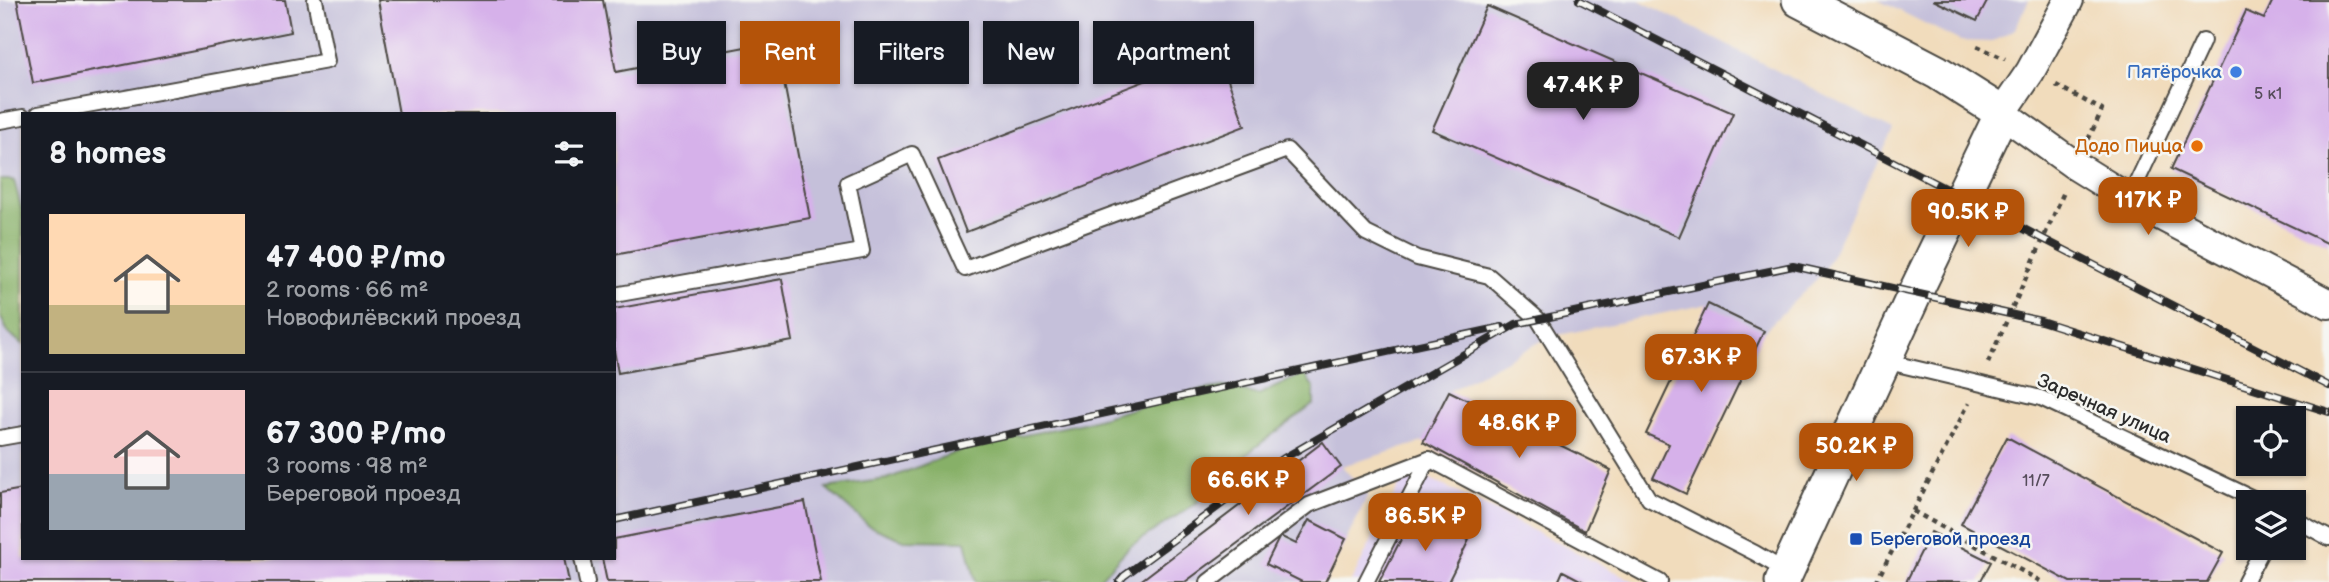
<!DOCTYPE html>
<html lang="en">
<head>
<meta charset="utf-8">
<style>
	:root { --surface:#171b24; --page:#20242c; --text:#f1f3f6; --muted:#9ea1a6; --line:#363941; --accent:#b45309 }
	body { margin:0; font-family:"Balsamiq Sans",sans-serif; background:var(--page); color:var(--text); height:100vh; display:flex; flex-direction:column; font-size:26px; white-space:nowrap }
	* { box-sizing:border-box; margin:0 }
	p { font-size:23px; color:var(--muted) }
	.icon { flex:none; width:38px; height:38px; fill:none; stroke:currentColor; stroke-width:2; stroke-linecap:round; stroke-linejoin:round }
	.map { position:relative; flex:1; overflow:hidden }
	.sheet { position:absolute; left:21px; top:112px; width:595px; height:448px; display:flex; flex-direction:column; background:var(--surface); border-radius:0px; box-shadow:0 2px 5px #0004 }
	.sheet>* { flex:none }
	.top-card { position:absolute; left:637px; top:21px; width:665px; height:63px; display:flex; gap:14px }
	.buttons { position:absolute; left:2236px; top:406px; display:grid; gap:14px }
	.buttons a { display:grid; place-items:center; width:70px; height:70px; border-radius:0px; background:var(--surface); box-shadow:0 2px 5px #0004; font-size:35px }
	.price { position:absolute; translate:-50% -60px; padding:0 16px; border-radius:14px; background:var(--accent); color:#fff; font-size:23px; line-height:46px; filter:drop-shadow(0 2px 4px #0008) }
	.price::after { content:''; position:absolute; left:50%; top:42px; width:21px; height:16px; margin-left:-10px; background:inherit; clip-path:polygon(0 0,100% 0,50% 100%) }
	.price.on { background:#222; color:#fff }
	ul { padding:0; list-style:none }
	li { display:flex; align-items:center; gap:21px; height:175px; padding:0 28px }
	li+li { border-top:2px solid var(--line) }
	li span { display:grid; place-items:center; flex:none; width:196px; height:140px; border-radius:0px; color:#555 }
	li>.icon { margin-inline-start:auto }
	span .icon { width:84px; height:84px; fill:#fffc; stroke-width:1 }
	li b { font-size:30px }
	h2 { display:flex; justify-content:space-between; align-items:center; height:84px; padding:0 28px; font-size:30px }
	.chip { padding:0 24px; border-radius:0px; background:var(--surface); box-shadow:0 2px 5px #0004; font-size:24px; line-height:63px }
	.chip.on { background:var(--accent); color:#fff }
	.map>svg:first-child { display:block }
	.built { fill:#e2d4f3 }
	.industrial { fill:#c5c0da; fill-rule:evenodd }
	.forest { fill:#87b068; stroke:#596e4a; stroke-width:2 }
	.building { fill:#d6b1ea }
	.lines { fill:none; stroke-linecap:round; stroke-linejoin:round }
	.service-casing { stroke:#494641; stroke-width:18 }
	.minor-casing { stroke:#494641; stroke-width:32 }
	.tertiary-casing { stroke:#494641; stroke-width:37 }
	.path { stroke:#494641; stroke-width:4.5; stroke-dasharray:5 5; stroke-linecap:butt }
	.service { stroke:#fff; stroke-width:14 }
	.minor { stroke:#fff; stroke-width:28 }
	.tertiary { stroke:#fff; stroke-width:33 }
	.rail-casing { stroke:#2b2b2b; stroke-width:8 }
	.rail { stroke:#f6f6f2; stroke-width:5; stroke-dasharray:16; stroke-linecap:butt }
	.shop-dot { fill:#3f7fe0; stroke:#f6f6f2; stroke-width:2.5 }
	.food-dot { fill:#e8710a; stroke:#f6f6f2; stroke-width:2.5 }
	.transit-dot { fill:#1a4fb4; stroke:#f6f6f2; stroke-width:2.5 }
	.labels { text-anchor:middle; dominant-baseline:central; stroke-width:5; stroke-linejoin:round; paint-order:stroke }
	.number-label { font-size:16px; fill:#564c5b }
	.shop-label { font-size:19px; fill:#366cbe; stroke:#f6f6f2; text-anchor:end }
	.food-label { font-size:19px; fill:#c56008; stroke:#f6f6f2; text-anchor:end }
	.street-label { font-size:19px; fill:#2b2b2b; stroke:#f6f6f2 }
	.transit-label { font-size:19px; fill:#164399; stroke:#f6f6f2; text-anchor:start }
</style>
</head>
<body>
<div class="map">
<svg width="2329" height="582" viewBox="0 0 2329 582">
	<rect width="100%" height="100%" fill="#f6f6f2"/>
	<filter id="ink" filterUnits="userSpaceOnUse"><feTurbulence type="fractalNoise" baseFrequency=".0143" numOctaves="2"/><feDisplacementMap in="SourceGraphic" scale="14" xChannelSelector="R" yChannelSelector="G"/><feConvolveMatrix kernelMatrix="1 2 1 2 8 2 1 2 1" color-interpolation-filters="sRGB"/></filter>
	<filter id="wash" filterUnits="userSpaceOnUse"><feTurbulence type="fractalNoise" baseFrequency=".00686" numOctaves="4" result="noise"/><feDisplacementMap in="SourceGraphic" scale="28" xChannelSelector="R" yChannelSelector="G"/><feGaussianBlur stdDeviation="1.57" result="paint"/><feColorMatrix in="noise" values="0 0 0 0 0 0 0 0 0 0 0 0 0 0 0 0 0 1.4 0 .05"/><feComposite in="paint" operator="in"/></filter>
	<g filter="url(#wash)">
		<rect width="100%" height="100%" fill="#f1dcbc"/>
		<polygon class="built" points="1408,468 1636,582 1351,582"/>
		<g class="industrial">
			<path d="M 0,0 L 1639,0 L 1893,130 L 1823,273 L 1764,331 L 1708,304 L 1549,337 L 1449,391 L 1423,442 L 1342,466 L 1368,496 L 1325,582 L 0,582 ZM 23,114 L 614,114 L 614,558 L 23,558 Z"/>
			<polygon points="1878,0 2029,0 2015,29 1993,42 1960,41"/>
		</g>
		<g class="forest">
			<polygon points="0,180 14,180 23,215 23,345 8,332 0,316"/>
			<polygon points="1304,374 1314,388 1314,404 1253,449 1195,504 1129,547 1097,582 976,582 966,541 904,540 869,526 826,488 887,479 972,446 1083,423 1191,392 1223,387 1258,395"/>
		</g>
		<g id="blocks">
			<g class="building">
				<polygon points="17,0 285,0 291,32 33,83"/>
				<polygon points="378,0 603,0 616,72 776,41 810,218 614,255 614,114 399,114"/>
				<polygon points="1933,0 1988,0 1977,21"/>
				<polygon points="2273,0 2329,0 2329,244 2171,169 2246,11 2264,19"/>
				<polygon points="1487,6 1733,113 1679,237 1432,130"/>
				<polygon points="1218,53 1245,126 966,232 938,160"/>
				<polygon points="782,279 793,341 618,373 614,350 614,309"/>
				<polygon points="1708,304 1764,331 1686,494 1653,478 1669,444 1646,434"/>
				<polygon points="1449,391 1611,470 1585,531 1423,442"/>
				<polygon points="2007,437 2223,553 2207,582 2070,582 1961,524"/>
				<polygon points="1323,442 1341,467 1185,582 1139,582"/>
				<polygon points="23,489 23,558 564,558 569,582 0,582 0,493"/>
				<polygon points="805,502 821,582 607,582 602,558 614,558 614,539"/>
				<polygon points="1415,512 1469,540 1448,582 1379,582"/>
				<polygon points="1309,520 1346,539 1325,582 1302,582 1266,564 1280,536 1296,544"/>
				<polygon points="1931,532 1991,562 1980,582 1906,582"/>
				<polygon points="1563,571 1584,582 1558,582"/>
			</g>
		</g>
	</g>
	<g filter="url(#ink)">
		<use href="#blocks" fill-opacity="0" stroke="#494641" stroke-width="2"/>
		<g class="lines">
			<g class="service-casing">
				<g id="service">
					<polyline points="38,114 327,61 315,0"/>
					<polyline points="0,121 23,117"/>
					<polyline points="2129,199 2203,41"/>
					<polyline points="614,295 862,251 848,183 912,154 965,269 1287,150 1366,233 1417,258 1489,276 1538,319 1649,499 1755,553 1787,572"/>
					<polyline points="1884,361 2041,398 2261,502"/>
					<polyline points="0,438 23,434"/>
					<polyline points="2294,519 2329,538"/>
					<polyline points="582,558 587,582"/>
					<polyline points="1208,582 1309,505 1429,459 1660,582"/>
					<polyline points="1366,582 1429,459"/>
					<polyline points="2245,582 2263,548"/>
				</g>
			</g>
			<g class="minor-casing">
				<polyline id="minor" points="2069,0 2030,72 2002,113 2076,166 2129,199 2329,304"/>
			</g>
			<g class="tertiary-casing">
				<polyline id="tertiary" points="1782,582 1915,293 2002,113 1937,72 1799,0"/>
			</g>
			<g class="path">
				<polyline points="1977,46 2005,59"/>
				<polyline points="2056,85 2102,110 2088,140"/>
				<polyline points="1988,363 2064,192"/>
				<polyline points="1913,511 2042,582"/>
				<polyline points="1876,582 1969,403"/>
			</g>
			<use href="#service" class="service"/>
			<use href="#minor" class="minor"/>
			<use href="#tertiary" class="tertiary"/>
			<g class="rail-casing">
				<g id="rail">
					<polyline points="1579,0 2329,386"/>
					<polyline points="614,520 1502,327"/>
					<polyline points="1119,582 1124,576 1284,458 1516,324 1793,266 2041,321 2329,412"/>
				</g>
			</g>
			<use href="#rail" class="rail"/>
		</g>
	</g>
	<circle class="shop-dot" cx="2236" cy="72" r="7"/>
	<circle class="food-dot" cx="2197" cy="146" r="7"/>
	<rect class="transit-dot" x="1849" y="532" width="14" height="14" rx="3.5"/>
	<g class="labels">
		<g class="number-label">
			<text x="2268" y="94">5 к1</text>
			<text x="2036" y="481">11/7</text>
		</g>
		<g class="shop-label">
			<text x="2222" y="72">Пятёрочка</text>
		</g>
		<g class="food-label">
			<text x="2183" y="146">Додо Пицца</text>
		</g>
		<g class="street-label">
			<text transform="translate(2104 409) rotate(24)">Заречная улица</text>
		</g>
		<g class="transit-label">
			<text x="1870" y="539">Береговой проезд</text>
		</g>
	</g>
</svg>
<div class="buttons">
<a><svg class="icon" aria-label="locate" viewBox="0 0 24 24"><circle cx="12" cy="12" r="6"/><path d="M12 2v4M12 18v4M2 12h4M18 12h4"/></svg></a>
<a><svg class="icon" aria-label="layers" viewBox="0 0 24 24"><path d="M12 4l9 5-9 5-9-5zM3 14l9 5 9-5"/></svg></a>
</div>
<b class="price on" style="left:1583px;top:122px">47.4K ₽</b>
<b class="price" style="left:2148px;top:237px">117K ₽</b>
<b class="price" style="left:1968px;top:249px">90.5K ₽</b>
<b class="price" style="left:1701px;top:394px">67.3K ₽</b>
<b class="price" style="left:1519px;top:460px">48.6K ₽</b>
<b class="price" style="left:1856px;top:483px">50.2K ₽</b>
<b class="price" style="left:1248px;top:517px">66.6K ₽</b>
<b class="price" style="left:1425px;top:553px">86.5K ₽</b>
<div class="top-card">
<a class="chip">Buy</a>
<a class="chip on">Rent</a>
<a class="chip">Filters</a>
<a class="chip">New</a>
<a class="chip">Apartment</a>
</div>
<section class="sheet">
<h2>8 homes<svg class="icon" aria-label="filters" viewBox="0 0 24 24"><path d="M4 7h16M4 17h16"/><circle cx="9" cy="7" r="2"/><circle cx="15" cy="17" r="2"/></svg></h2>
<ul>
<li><span style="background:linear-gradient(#ffd9b3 65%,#c2b280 0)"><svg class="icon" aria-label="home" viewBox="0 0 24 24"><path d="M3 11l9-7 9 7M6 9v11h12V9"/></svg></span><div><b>47 400 ₽/mo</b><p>2 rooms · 66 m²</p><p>Новофилёвский проезд</p></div></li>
<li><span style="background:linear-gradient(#f6c9c9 60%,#9aa5b1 0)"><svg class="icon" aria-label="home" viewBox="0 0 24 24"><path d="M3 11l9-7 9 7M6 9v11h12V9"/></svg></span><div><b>67 300 ₽/mo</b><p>3 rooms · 98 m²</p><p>Береговой проезд</p></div></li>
</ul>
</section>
</div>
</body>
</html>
